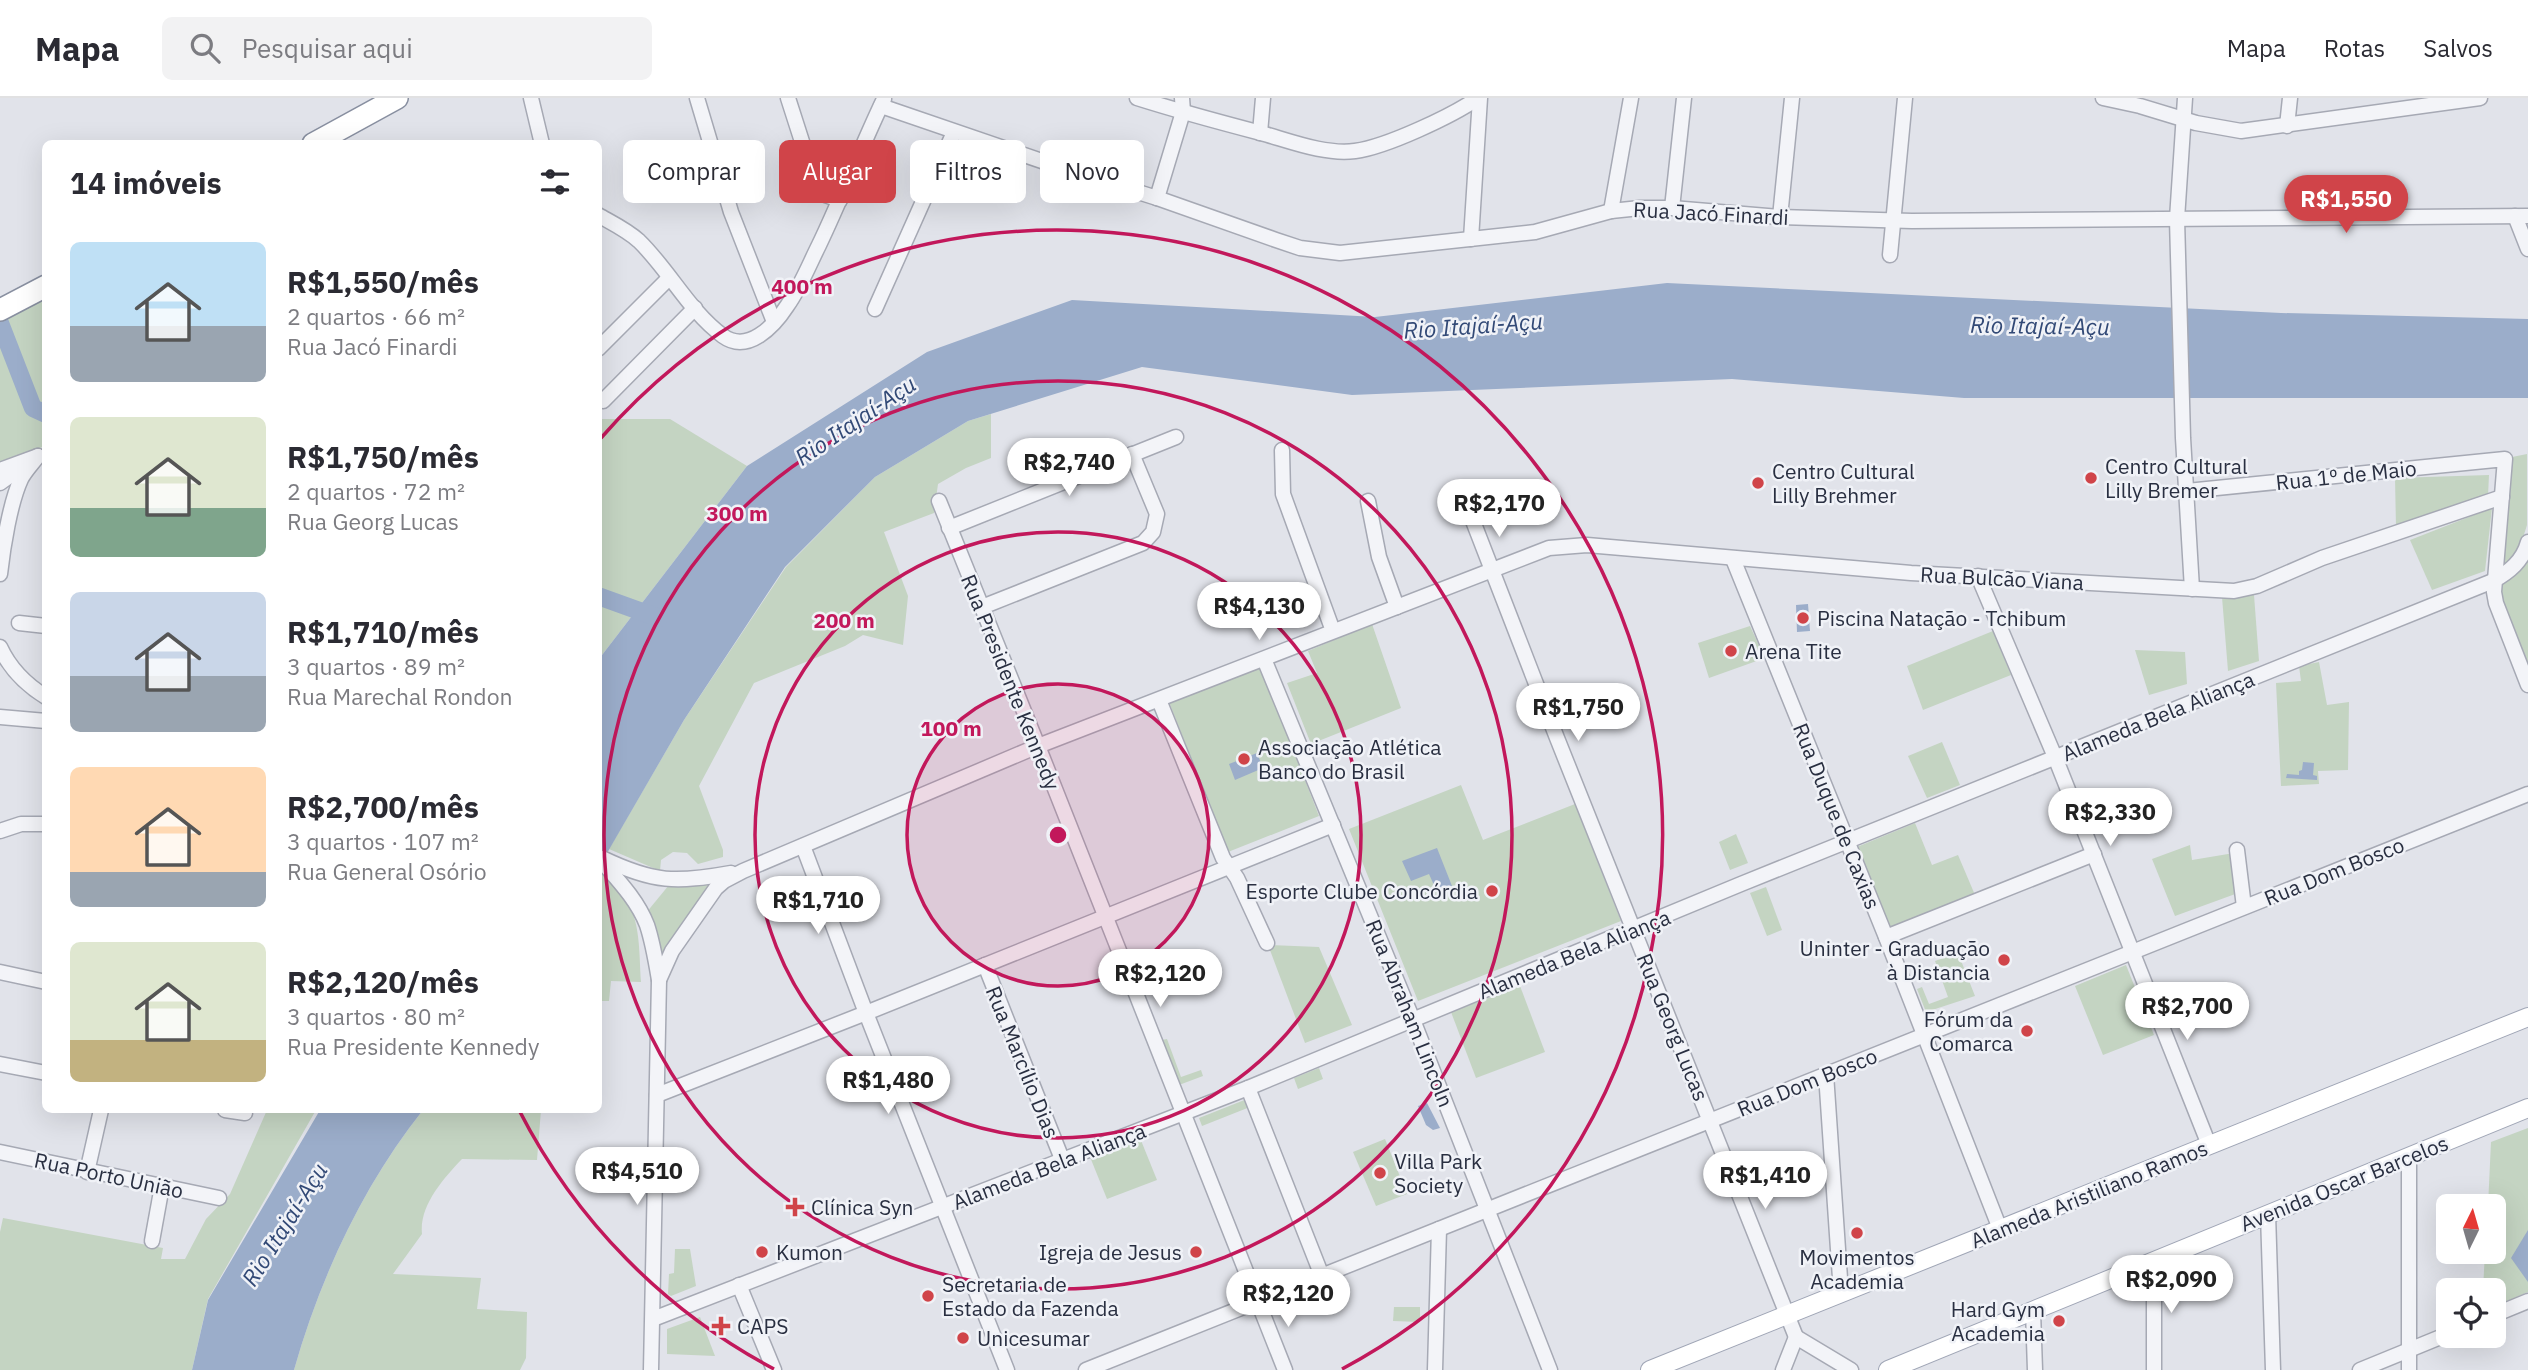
<!DOCTYPE html>
<html lang="pt">
<head>
<meta charset="utf-8">
<style>
	:root { --surface:#fff; --page:#f2f2f3; --text:#2b2b33; --muted:#7c7c81; --line:#e1e1e2; --accent:#d04449 }
	body { margin:0; font-family:"IBM Plex Sans",sans-serif; background:var(--page); color:var(--text); height:100vh; display:flex; flex-direction:column; font-size:26px; white-space:nowrap }
	* { box-sizing:border-box; margin:0 }
	p { font-size:23px; color:var(--muted) }
	.icon { flex:none; width:38px; height:38px; fill:none; stroke:currentColor; stroke-width:2; stroke-linecap:round; stroke-linejoin:round }
	.map { position:relative; flex:1; overflow:hidden }
	.sheet { position:absolute; left:42px; top:42px; width:560px; height:973px; display:flex; flex-direction:column; background:var(--surface); border-radius:10px; box-shadow:0 7px 28px #0002 }
	.sheet>* { flex:none }
	.guide { position:absolute; left:623px; top:42px; width:665px; height:63px; display:flex; gap:14px }
	.needle { width:46px; rotate:5deg }
	.tools { position:absolute; left:2436px; top:1096px; display:grid; gap:14px }
	.tools a { display:grid; place-items:center; width:70px; height:70px; border-radius:10px; background:var(--surface); box-shadow:0 7px 28px #0002; font-size:35px }
	.price { position:absolute; translate:-50% -60px; padding:0 16px; border-radius:24px; background:#fff; color:#222; font-size:23px; line-height:46px; filter:drop-shadow(0 2px 4px #0008) }
	.price::after { content:''; position:absolute; left:50%; top:42px; width:21px; height:16px; margin-left:-10px; background:inherit; clip-path:polygon(0 0,100% 0,50% 100%) }
	.price.current { background:var(--accent); color:#fff }
	ul { padding:0; list-style:none }
	li { display:flex; align-items:center; gap:21px; height:175px; padding:0 28px }
	li span { display:grid; place-items:center; flex:none; width:196px; height:140px; border-radius:10px; color:#555 }
	li>.icon { margin-inline-start:auto }
	span .icon { width:84px; height:84px; fill:#fffc; stroke-width:1 }
	li b { font-size:30px }
	h2 { display:flex; justify-content:space-between; align-items:center; height:84px; padding:0 28px; font-size:30px }
	.chip { padding:0 24px; border-radius:10px; background:var(--surface); box-shadow:0 7px 28px #0002; font-size:24px; line-height:63px }
	.chip.current { background:var(--accent); color:#fff }
	header { display:flex; align-items:center; gap:42px; box-sizing:border-box; height:98px; padding:0 35px; background:var(--surface); border-bottom:2px solid var(--line) }
	header strong { font-size:33px }
	nav { display:flex; gap:38px; margin-inline-start:auto; font-size:24px }
	.search { width:490px; height:63px; background:var(--page); display:flex; align-items:center; gap:18px; box-sizing:border-box; padding:0 24px; border-radius:10px; color:var(--muted); font-size:26px }
	.map>svg:first-child { display:block }
	.green { fill:#c4d4c2 }
	.water { fill:#9badca }
	.lines { fill:none; stroke-linecap:round; stroke-linejoin:round }
	.river { stroke:#9badca; stroke-width:18 }
	.minor-casing { stroke:#a6a9b4; stroke-width:17 }
	.major-casing { stroke:#a0a6b6; stroke-width:20 }
	.highway-casing { stroke:#888fa0; stroke-width:24 }
	.minor { stroke:#f3f4f8; stroke-width:14 }
	.major { stroke:#fff; stroke-width:18 }
	.highway { stroke:#fff; stroke-width:21 }
	.ring { fill:none; stroke:#c2185b; stroke-width:3.5 }
	.poi-dot { fill:#d04449; stroke:#f0f2f7; stroke-width:2.5 }
	.labels { text-anchor:middle; dominant-baseline:central; stroke-width:5; stroke-linejoin:round; paint-order:stroke }
	.street-label { font-size:21px; fill:#292f41; stroke:#f0f2f7 }
	.poi-label { font-size:21px; fill:#292f41; stroke:#f0f2f7; text-anchor:start }
	.water-label { font-size:23px; font-style:italic; fill:#324976; stroke:#f0f2f7 }
	.centre { fill:#c2185b; stroke:#f0f2f7; stroke-width:3.5 }
	.ring-label { font-size:21px; text-anchor:middle; font-weight:bold; fill:#c2185b; stroke:#f0f2f7; stroke-width:5; stroke-linejoin:round; paint-order:stroke }
</style>
</head>
<body>
<header>
<strong>Mapa</strong>
<div class="search"><svg class="icon" aria-label="search" viewBox="0 0 24 24"><circle cx="10" cy="10" r="6"/><path d="M15 15l6 6"/></svg>Pesquisar aqui</div>
<nav><a>Mapa</a><a>Rotas</a><a>Salvos</a></nav>
</header>
<div class="map">
<svg width="2528" height="1272" viewBox="0 0 2528 1272">
	<rect width="100%" height="100%" fill="#e1e3ea"/>
	<g class="green">
		<polygon points="45,199 45,348 0,366 0,222"/>
		<polygon points="991,316 991,360 966,370 938,386 934,415 884,434 908,498 903,547 863,537 845,548 754,585 699,688 723,752 723,759 698,766 687,755 673,754 661,762 660,773 609,751 684,622 786,469 875,379 968,323"/>
		<polygon points="599,321 670,321 747,368 599,561"/>
		<polygon points="2527,356 2527,427 2518,456 2504,470 2512,359"/>
		<polygon points="2489,377 2488,398 2396,429 2395,380"/>
		<polygon points="2492,410 2485,473 2432,492 2410,442"/>
		<polygon points="2528,451 2528,574 2499,506 2500,484"/>
		<polygon points="2254,497 2259,563 2228,573 2222,499"/>
		<polygon points="1372,526 1401,610 1311,646 1287,585 1317,575 1308,553"/>
		<polygon points="1750,528 1765,560 1709,580 1698,545"/>
		<polygon points="1993,533 2011,577 1923,612 1907,568"/>
		<polygon points="2135,552 2185,554 2187,586 2149,597"/>
		<polygon points="2319,564 2327,607 2349,604 2348,672 2318,673 2319,686 2281,688 2276,585 2301,583 2299,568"/>
		<polygon points="1261,569 1319,718 1228,754 1169,604"/>
		<polygon points="1942,644 1960,687 1927,700 1908,658"/>
		<polygon points="1461,687 1483,742 1575,706 1621,823 1418,903 1349,731"/>
		<polygon points="1915,725 1932,767 1958,757 1975,797 1890,831 1857,749"/>
		<polygon points="1736,736 1748,765 1730,772 1719,744"/>
		<polygon points="2190,747 2192,762 2234,755 2238,795 2175,818 2152,761"/>
		<path d="M 598,771 C 607,780 619,789 625,799 C 641,823 639,856 641,884 L 611,883 L 609,903 L 599,903 Z"/>
		<polygon points="726,778 661,861 646,815 669,787"/>
		<polygon points="1766,789 1782,832 1767,838 1750,795"/>
		<polygon points="1268,847 1319,849 1352,927 1305,945"/>
		<polygon points="1958,855 1975,898 1926,914 1917,891 1922,889 1929,906 1948,899 1935,863"/>
		<polygon points="2126,867 2154,937 2103,957 2075,888"/>
		<polygon points="1520,888 1545,954 1476,980 1451,914"/>
		<polygon points="1167,941 1181,979 1201,972 1203,978 1179,987 1162,942"/>
		<polygon points="1319,970 1323,981 1298,991 1294,980"/>
		<polygon points="1247,1001 1250,1009 1202,1028 1199,1020"/>
		<polygon points="267,1012 316,1012 208,1201 192,1272 0,1272 0,1134 3,1120 163,1150 161,1161 185,1161 206,1121 230,1096"/>
		<path d="M 423,1012 L 541,1012 L 537,1062 L 462,1061 C 443,1081 419,1108 422,1136 L 393,1176 L 481,1180 L 477,1211 L 527,1214 L 526,1260 L 520,1272 L 294,1272 C 320,1180 363,1087 423,1012 Z"/>
		<polygon points="2528,1030 2528,1194 2494,1209 2494,1192 2483,1192 2485,1153 2494,1153 2494,1108 2488,1108 2491,1044"/>
		<polygon points="1138,1035 1157,1082 1107,1101 1088,1054"/>
		<polygon points="1385,1041 1407,1096 1376,1108 1353,1054"/>
		<polygon points="675,1151 690,1151 696,1188 671,1198 668,1196 669,1176 674,1175"/>
		<polygon points="1394,1209 1420,1209 1420,1224 1393,1223"/>
		<polygon points="700,1219 715,1258 667,1256 667,1231"/>
	</g>
	<g class="water">
		<polygon points="1667,185 2281,215 2528,221 2528,300 1964,300 1732,281 1352,297 1142,269 968,323 875,379 785,469 684,622 599,769 599,561 747,368 927,254 1072,202 1375,219"/>
		<polygon points="1808,506 1810,533 1797,534 1796,507"/>
		<polygon points="1257,655 1263,670 1235,682 1229,666"/>
		<polygon points="2303,664 2314,665 2313,677 2317,678 2317,682 2286,680 2287,676 2299,677 2299,673 2302,672"/>
		<polygon points="1437,750 1452,788 1437,794 1429,776 1411,783 1402,763"/>
		<polygon points="1427,1005 1440,1030 1433,1032 1426,1027 1418,1008"/>
		<path d="M 320,1012 L 423,1012 C 363,1087 320,1180 294,1272 L 192,1272 L 208,1202 Z"/>
		<polygon points="2528,1132 2528,1184 2511,1160"/>
	</g>
	<g class="lines">
		<g class="river">
			<polyline points="0,225 33,310 46,316"/>
			<polyline points="598,498 659,520"/>
		</g>
		<g class="minor-casing">
			<g id="minor">
				<polyline points="531,0 542,46"/>
				<polyline points="697,0 731,114 774,224"/>
				<polyline points="788,0 814,81 825,97 840,102"/>
				<path d="M 1137,0 C 1178,13 1219,24 1261,35 C 1290,43 1325,57 1355,53 C 1386,49 1452,18 1478,0"/>
				<polyline points="2103,0 2140,8 2196,25 2241,33 2480,0"/>
				<polyline points="2185,0 2177,121 2183,340 2192,491"/>
				<polyline points="881,8 1071,73 1157,100 1276,142 1300,150 1340,155 1535,134 1611,113 1640,110 1672,110 1780,119 1912,123 2528,118"/>
				<polyline points="2287,28 2290,0"/>
				<polyline points="1260,35 1263,0"/>
				<polyline points="1157,100 1183,14 1182,0"/>
				<polyline points="1672,110 1684,0"/>
				<polyline points="1611,113 1631,0"/>
				<path d="M 598,117 C 612,125 627,132 639,143 C 669,172 689,213 723,238 C 748,256 774,228 787,208 C 800,190 809,167 819,147 C 842,99 861,49 884,1"/>
				<polyline points="2515,118 2528,151"/>
				<polyline points="1780,119 1792,0"/>
				<polyline points="1471,141 1480,0"/>
				<polyline points="1890,157 1905,0"/>
				<polyline points="875,211 954,34"/>
				<polyline points="598,251 669,180"/>
				<polyline points="603,303 695,210"/>
				<polyline points="1282,352 1283,396 1333,533"/>
				<polyline points="0,372 38,358"/>
				<polyline points="0,385 22,369"/>
				<polyline points="2187,393 2505,361 2494,494 2496,505 2528,587"/>
				<polyline points="939,403 1038,648 1285,1272"/>
				<polyline points="1368,403 1379,459 1397,509"/>
				<polyline points="1473,423 1557,640 1796,1239"/>
				<polyline points="949,430 1176,339"/>
				<polyline points="1733,461 1886,839 2000,1131"/>
				<path d="M 0,476 C 3,449 10,405 21,381 C 25,373 32,366 38,358"/>
				<polyline points="1978,478 2055,659 2209,1047"/>
				<polyline points="982,509 1143,445 1153,434 1157,416 1132,356"/>
				<polyline points="19,525 46,528"/>
				<path d="M 0,549 C 10,571 25,586 46,599"/>
				<polyline points="1264,561 1413,922 1550,1272"/>
				<polyline points="1159,602 1223,760 1237,780 1267,845"/>
				<polyline points="0,619 46,623"/>
				<polyline points="0,733 21,726 46,726"/>
				<polyline points="803,748 866,915 1007,1272"/>
				<polyline points="2237,752 2244,809"/>
				<path d="M 598,759 C 616,780 637,801 647,827 C 653,845 656,864 659,882 L 651,1272"/>
				<path d="M 602,760 C 654,785 676,785 731,775"/>
				<polyline points="1886,839 2094,756"/>
				<polyline points="985,867 1062,1061"/>
				<polyline points="0,874 46,884"/>
				<polyline points="659,882 672,853 716,790 724,783 743,773 1038,648 1549,450 1587,447 1911,475 2234,493 2257,488 2322,460 2502,399"/>
				<polyline points="0,966 46,975"/>
				<polyline points="1826,976 1841,1195"/>
				<polyline points="1248,990 1322,1178"/>
				<polyline points="657,997 866,915 1333,727"/>
				<polyline points="225,1012 245,1015"/>
				<polyline points="0,1054 219,1100"/>
				<polyline points="87,1074 101,1012"/>
				<polyline points="2268,1116 2273,1272"/>
				<polyline points="152,1143 162,1088"/>
				<polyline points="2154,1163 2154,1272"/>
				<polyline points="739,1187 774,1272"/>
				<polyline points="2033,1213 2035,1272"/>
				<polyline points="2494,1217 2528,1203"/>
				<path d="M 653,1221 L 1248,990 L 1741,786 L 2493,483 C 2509,474 2523,463 2528,444"/>
				<polyline points="1796,1239 1851,1272"/>
				<polyline points="1086,1272 2528,696"/>
				<polyline points="1435,1272 1439,1131"/>
				<polyline points="1783,1272 1796,1239"/>
				<polyline points="2360,1272 2448,1236"/>
				<polyline points="2409,1272 2409,1058"/>
			</g>
		</g>
		<g class="major-casing">
			<g id="major">
				<polyline points="1650,1272 2528,919"/>
				<polyline points="1888,1272 2528,1010"/>
			</g>
		</g>
		<g class="highway-casing">
			<g id="highway">
				<polyline points="313,46 397,0"/>
				<polyline points="0,212 46,188"/>
			</g>
		</g>
		<use href="#minor" class="minor"/>
		<use href="#major" class="major"/>
		<use href="#highway" class="highway"/>
	</g>
	<circle cx="1058" cy="737" r="151" fill="#c2185b" fill-opacity=".12"/>
	<g class="ring">
		<circle cx="1058" cy="737" r="151"/>
		<circle cx="1058" cy="737" r="303"/>
		<circle cx="1058" cy="737" r="454"/>
		<path d="M774 1271A605 605 0 0 1 519 1012M601 340A605 605 0 1 1 1342 1271"/>
	</g>
	<g class="poi-dot">
		<circle cx="2091" cy="380" r="7"/>
		<circle cx="1758" cy="385" r="7"/>
		<circle cx="1803" cy="520" r="7"/>
		<circle cx="1731" cy="553" r="7"/>
		<circle cx="1244" cy="661" r="7"/>
		<circle cx="1492" cy="793" r="7"/>
		<circle cx="2004" cy="862" r="7"/>
		<circle cx="2027" cy="933" r="7"/>
		<circle cx="1380" cy="1075" r="7"/>
		<path d="M791.5 1098.5h7v7h7v7h-7v7h-7v-7h-7v-7h7z"/>
		<circle cx="1857" cy="1135" r="7"/>
		<circle cx="762" cy="1154" r="7"/>
		<circle cx="1196" cy="1154" r="7"/>
		<circle cx="928" cy="1198" r="7"/>
		<circle cx="2059" cy="1223" r="7"/>
		<path d="M717.5 1217.5h7v7h7v7h-7v7h-7v-7h-7v-7h7z"/>
		<circle cx="963" cy="1240" r="7"/>
	</g>
	<g class="labels">
		<g class="street-label">
			<text transform="translate(1711 115) rotate(3)">Rua Jacó Finardi</text>
			<text transform="translate(2346 377) rotate(-6)">Rua 1º de Maio</text>
			<text transform="translate(2002 480) rotate(3)">Rua Bulcão Viana</text>
			<text transform="translate(1011 584) rotate(68)">Rua Presidente Kennedy</text>
			<text transform="translate(2158 618) rotate(-22)">Alameda Bela Aliança</text>
			<text transform="translate(1837 718) rotate(68)">Rua Duque de Caxias</text>
			<text transform="translate(2334 773) rotate(-22)">Rua Dom Bosco</text>
			<text transform="translate(1574 856) rotate(-22)">Alameda Bela Aliança</text>
			<text transform="translate(1410 915) rotate(68)">Rua Abraham Lincoln</text>
			<text transform="translate(1673 929) rotate(68)">Rua Georg Lucas</text>
			<text transform="translate(1023 964) rotate(68)">Rua Marcílio Dias</text>
			<text transform="translate(1807 984) rotate(-22)">Rua Dom Bosco</text>
			<text transform="translate(1049 1068) rotate(-21)">Alameda Bela Aliança</text>
			<text transform="translate(109 1077) rotate(12)">Rua Porto União</text>
			<text transform="translate(2344 1085) rotate(-22)">Avenida Oscar Barcelos</text>
			<text transform="translate(2089 1096) rotate(-22)">Alameda Aristiliano Ramos</text>
		</g>
		<g class="poi-label">
			<text x="2105" y="368">Centro Cultural<tspan x="2105" dy="24">Lilly Bremer</tspan></text>
			<text x="1772" y="373">Centro Cultural<tspan x="1772" dy="24">Lilly Brehmer</tspan></text>
			<text x="1817" y="520">Piscina Natação - Tchibum</text>
			<text x="1745" y="553">Arena Tite</text>
			<text x="1258" y="649">Associação Atlética<tspan x="1258" dy="24">Banco do Brasil</tspan></text>
			<text x="1478" y="793" text-anchor="end">Esporte Clube Concórdia</text>
			<text x="1990" y="850" text-anchor="end">Uninter - Graduação<tspan x="1990" dy="24">à Distancia</tspan></text>
			<text x="2013" y="921" text-anchor="end">Fórum da<tspan x="2013" dy="24">Comarca</tspan></text>
			<text x="1394" y="1063">Villa Park<tspan x="1394" dy="24">Society</tspan></text>
			<text x="811" y="1109">Clínica Syn</text>
			<text x="776" y="1154">Kumon</text>
			<text x="1182" y="1154" text-anchor="end">Igreja de Jesus</text>
			<text x="1857" y="1159" text-anchor="middle">Movimentos<tspan x="1857" dy="24">Academia</tspan></text>
			<text x="942" y="1186">Secretaria de<tspan x="942" dy="24">Estado da Fazenda</tspan></text>
			<text x="2045" y="1211" text-anchor="end">Hard Gym<tspan x="2045" dy="24">Academia</tspan></text>
			<text x="737" y="1228">CAPS</text>
			<text x="977" y="1240">Unicesumar</text>
		</g>
		<g class="water-label">
			<text transform="translate(1473 227) rotate(-4)">Rio Itajaí-Açu</text>
			<text transform="translate(2040 227) rotate(1)">Rio Itajaí-Açu</text>
			<text transform="translate(855 322) rotate(-34)">Rio Itajaí-Açu</text>
			<text transform="translate(284 1126) rotate(-58)">Rio Itajaí-Açu</text>
		</g>
	</g>
	<circle cx="1058" cy="737" r="10" class="centre"/>
	<g class="ring-label">
		<text x="802" y="196">400 m</text>
		<text x="737" y="423">300 m</text>
		<text x="844" y="530">200 m</text>
		<text x="951" y="638">100 m</text>
	</g>
</svg>
<div class="tools">
<a><svg class="needle" viewBox="-14 -14 28 28"><path d="M0-13l5 13h-10z" fill="#e53935"/><path d="M0 13l5-13h-10z" fill="#7c7c81"/></svg></a>
<a><svg class="icon" aria-label="locate" viewBox="0 0 24 24"><circle cx="12" cy="12" r="6"/><path d="M12 2v4M12 18v4M2 12h4M18 12h4"/></svg></a>
</div>
<b class="price current" style="left:2346px;top:137px">R$1,550</b>
<b class="price" style="left:1069px;top:400px">R$2,740</b>
<b class="price" style="left:1499px;top:441px">R$2,170</b>
<b class="price" style="left:1259px;top:544px">R$4,130</b>
<b class="price" style="left:1578px;top:645px">R$1,750</b>
<b class="price" style="left:2110px;top:750px">R$2,330</b>
<b class="price" style="left:818px;top:838px">R$1,710</b>
<b class="price" style="left:1160px;top:911px">R$2,120</b>
<b class="price" style="left:2187px;top:944px">R$2,700</b>
<b class="price" style="left:888px;top:1018px">R$1,480</b>
<b class="price" style="left:637px;top:1109px">R$4,510</b>
<b class="price" style="left:1765px;top:1113px">R$1,410</b>
<b class="price" style="left:2171px;top:1217px">R$2,090</b>
<b class="price" style="left:1288px;top:1231px">R$2,120</b>
<div class="guide">
<a class="chip">Comprar</a>
<a class="chip current">Alugar</a>
<a class="chip">Filtros</a>
<a class="chip">Novo</a>
</div>
<section class="sheet">
<h2>14 imóveis<svg class="icon" aria-label="filters" viewBox="0 0 24 24"><path d="M4 7h16M4 17h16"/><circle cx="9" cy="7" r="2"/><circle cx="15" cy="17" r="2"/></svg></h2>
<ul>
<li><span style="background:linear-gradient(#bfe0f5 60%,#9aa5b1 0)"><svg class="icon" aria-label="home" viewBox="0 0 24 24"><path d="M3 11l9-7 9 7M6 9v11h12V9"/></svg></span><div><b>R$1,550/mês</b><p>2 quartos · 66 m²</p><p>Rua Jacó Finardi</p></div></li>
<li><span style="background:linear-gradient(#dfe7d0 65%,#7fa58c 0)"><svg class="icon" aria-label="home" viewBox="0 0 24 24"><path d="M3 11l9-7 9 7M6 9v11h12V9"/></svg></span><div><b>R$1,750/mês</b><p>2 quartos · 72 m²</p><p>Rua Georg Lucas</p></div></li>
<li><span style="background:linear-gradient(#c9d6e8 60%,#9aa5b1 0)"><svg class="icon" aria-label="home" viewBox="0 0 24 24"><path d="M3 11l9-7 9 7M6 9v11h12V9"/></svg></span><div><b>R$1,710/mês</b><p>3 quartos · 89 m²</p><p>Rua Marechal Rondon</p></div></li>
<li><span style="background:linear-gradient(#ffd9b3 75%,#9aa5b1 0)"><svg class="icon" aria-label="home" viewBox="0 0 24 24"><path d="M3 11l9-7 9 7M6 9v11h12V9"/></svg></span><div><b>R$2,700/mês</b><p>3 quartos · 107 m²</p><p>Rua General Osório</p></div></li>
<li><span style="background:linear-gradient(#dfe7d0 70%,#c2b280 0)"><svg class="icon" aria-label="home" viewBox="0 0 24 24"><path d="M3 11l9-7 9 7M6 9v11h12V9"/></svg></span><div><b>R$2,120/mês</b><p>3 quartos · 80 m²</p><p>Rua Presidente Kennedy</p></div></li>
</ul>
</section>
</div>
</body>
</html>
